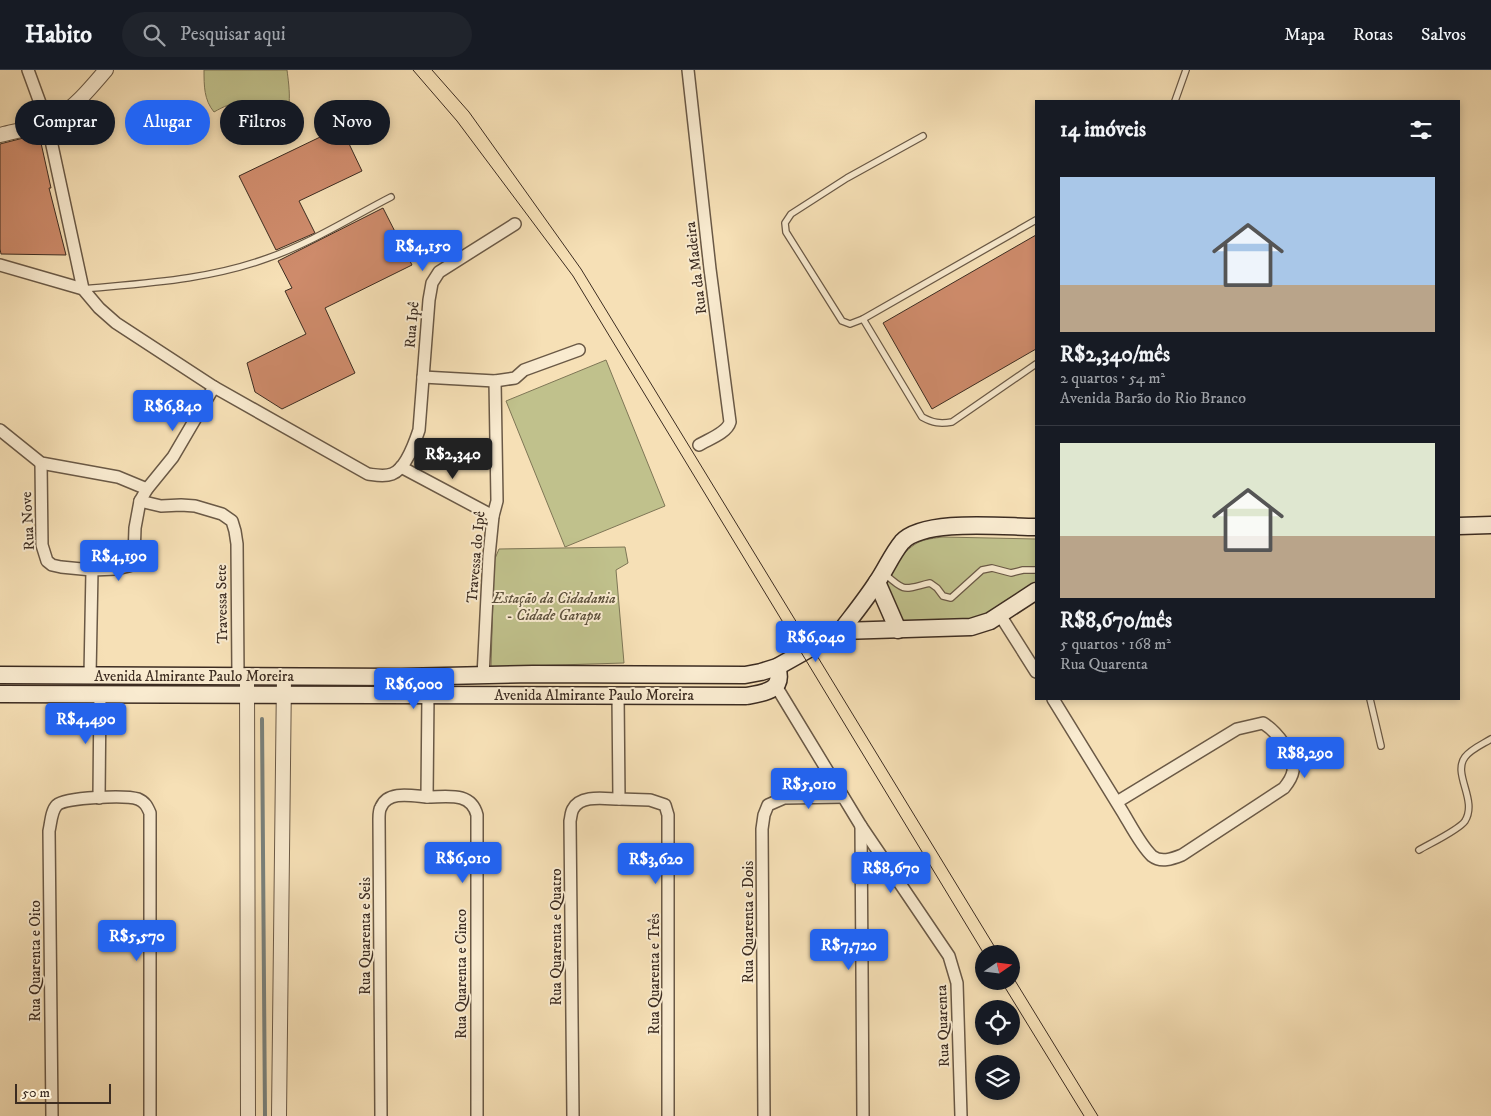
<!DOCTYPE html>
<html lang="pt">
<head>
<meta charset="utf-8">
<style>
	:root { --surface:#171b24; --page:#20242c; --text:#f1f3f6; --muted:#9ea1a6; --line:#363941; --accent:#2563eb }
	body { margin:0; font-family:"IM FELL DW Pica",serif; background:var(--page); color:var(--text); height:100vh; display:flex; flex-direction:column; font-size:19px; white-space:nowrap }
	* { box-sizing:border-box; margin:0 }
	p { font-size:16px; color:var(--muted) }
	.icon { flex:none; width:28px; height:28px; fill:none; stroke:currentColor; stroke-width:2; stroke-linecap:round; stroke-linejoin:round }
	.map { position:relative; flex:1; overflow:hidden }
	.side { position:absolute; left:1035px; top:30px; width:425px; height:600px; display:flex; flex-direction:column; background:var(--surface); border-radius:0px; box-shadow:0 2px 8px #0003 }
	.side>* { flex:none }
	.hud { position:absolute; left:15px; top:30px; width:475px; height:45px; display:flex; gap:10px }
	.needle { width:32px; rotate:76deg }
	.controls { position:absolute; left:975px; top:875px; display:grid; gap:10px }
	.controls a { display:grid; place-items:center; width:45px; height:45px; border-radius:50%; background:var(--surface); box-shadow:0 2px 8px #0003; font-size:25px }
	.scale { position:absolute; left:15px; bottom:12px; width:96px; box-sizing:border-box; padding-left:5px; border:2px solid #3c2c21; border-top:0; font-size:14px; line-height:18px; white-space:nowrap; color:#3c2c21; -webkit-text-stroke:4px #f9ebd0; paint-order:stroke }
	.price { position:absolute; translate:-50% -42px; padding:0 11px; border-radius:5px; background:var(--accent); color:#fff; font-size:16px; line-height:32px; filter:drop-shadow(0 1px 2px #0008) }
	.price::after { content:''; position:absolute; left:50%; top:30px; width:15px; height:11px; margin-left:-8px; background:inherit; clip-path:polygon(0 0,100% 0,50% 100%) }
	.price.current { background:#222; color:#fff }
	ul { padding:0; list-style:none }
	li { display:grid; align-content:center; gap:10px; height:265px; padding:0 25px }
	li+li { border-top:1px solid var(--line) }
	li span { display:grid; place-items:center; height:155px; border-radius:0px; color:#555 }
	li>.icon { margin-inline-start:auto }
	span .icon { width:90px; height:90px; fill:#fffc; stroke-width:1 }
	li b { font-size:21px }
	h2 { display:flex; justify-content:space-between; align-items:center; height:60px; padding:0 25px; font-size:21px }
	.tag { padding:0 18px; border-radius:22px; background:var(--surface); box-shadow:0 2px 8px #0003; font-size:18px; line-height:45px }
	.tag.current { background:var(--accent); color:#fff }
	header { display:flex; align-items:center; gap:30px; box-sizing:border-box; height:70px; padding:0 25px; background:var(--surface); border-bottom:1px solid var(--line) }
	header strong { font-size:24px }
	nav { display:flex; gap:28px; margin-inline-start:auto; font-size:18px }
	.search { width:350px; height:45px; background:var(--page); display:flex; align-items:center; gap:12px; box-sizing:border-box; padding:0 18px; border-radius:28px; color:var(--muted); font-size:19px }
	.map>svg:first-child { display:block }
	.green { fill:#c0c18c; stroke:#7e7656 }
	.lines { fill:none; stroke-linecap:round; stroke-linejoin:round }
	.stream { stroke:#79817c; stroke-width:4 }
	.building { fill:#ce8b6b; stroke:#3c2c21 }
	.service-casing { stroke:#6a5946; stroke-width:8 }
	.minor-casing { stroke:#6a5946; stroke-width:14 }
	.tertiary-casing { stroke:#6a5946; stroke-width:16 }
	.secondary-casing { stroke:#3c2c21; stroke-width:19 }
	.service { stroke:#f9ebd0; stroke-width:5.5 }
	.minor { stroke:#f9ebd0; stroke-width:11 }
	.tertiary { stroke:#f9ebd0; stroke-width:14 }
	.secondary { stroke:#f9ebd0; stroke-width:16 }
	.tram { stroke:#3c2c21; stroke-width:1 }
	.labels { text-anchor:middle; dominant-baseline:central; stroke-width:4; stroke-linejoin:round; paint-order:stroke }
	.street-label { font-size:15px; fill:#3c2c21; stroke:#f9ebd0 }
	.park-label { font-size:15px; font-style:italic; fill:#5d513c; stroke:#f9ebd0 }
</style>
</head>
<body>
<header>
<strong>Habito</strong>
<div class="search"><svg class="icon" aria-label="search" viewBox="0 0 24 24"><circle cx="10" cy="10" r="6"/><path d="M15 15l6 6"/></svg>Pesquisar aqui</div>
<nav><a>Mapa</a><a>Rotas</a><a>Salvos</a></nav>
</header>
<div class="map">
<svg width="1491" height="1046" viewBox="0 0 1491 1046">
	<rect width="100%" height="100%" fill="#f6e0b6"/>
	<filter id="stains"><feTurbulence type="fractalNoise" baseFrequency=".004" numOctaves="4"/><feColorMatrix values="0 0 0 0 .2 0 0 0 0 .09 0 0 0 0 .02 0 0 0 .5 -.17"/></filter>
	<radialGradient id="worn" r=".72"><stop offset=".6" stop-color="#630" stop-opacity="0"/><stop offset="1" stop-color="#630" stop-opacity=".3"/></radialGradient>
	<g class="green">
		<path d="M 204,0 L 287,0 C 289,16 295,52 274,60 C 270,61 263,60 260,57 C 253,52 252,40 243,36 C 233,31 223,37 214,42 C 204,30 204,16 204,0 Z"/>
		<polygon points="606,290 665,436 565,477 506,331"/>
		<path d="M 943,467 L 1036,469 L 1036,519 L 989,548 L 901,553 C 897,543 891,534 888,524 C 883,505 902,482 917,473 C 925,469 935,468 943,467 Z"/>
		<polygon points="625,477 628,493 616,500 624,593 491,597 494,491 499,479"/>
	</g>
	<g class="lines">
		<polyline class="stream" points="262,649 265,1046"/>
	</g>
	<g class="building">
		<polygon points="341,57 362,101 299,131 315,163 276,180 239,106"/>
		<polygon points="39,64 51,118 49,118 66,185 1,184 0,179 0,74"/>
		<polygon points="383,138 412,195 325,238 355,303 282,339 255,322 247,293 306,264 285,221 292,218 278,191"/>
		<polygon points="1036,165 1036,279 932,339 883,253"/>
	</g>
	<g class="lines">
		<g class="service-casing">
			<g id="service">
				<polyline points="1175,31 1186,0"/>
				<polyline points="923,66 847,108 791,144 785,153 786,162 842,251 850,254 863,249 1036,150"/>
				<path d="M 83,219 C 146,213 208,210 268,188 C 309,174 352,147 391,127"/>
				<path d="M 863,249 L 922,347 C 933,353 940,354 952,352 L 1036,294"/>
				<path d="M 885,504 C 906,523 904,519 930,513 L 937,518 L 943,526 L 951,528 L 982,500 L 992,498 L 1011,503 L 1023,500 L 1036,500"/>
				<polyline points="1370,629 1381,676"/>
				<path d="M 1419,780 C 1429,774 1459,760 1465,751 C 1478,730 1452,704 1465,687 C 1471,679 1483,674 1491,669"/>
			</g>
		</g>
		<g class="minor-casing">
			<g id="minor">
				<polyline points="28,0 47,52 83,219"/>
				<path d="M 688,0 L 710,199 L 730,352 C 727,363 709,369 699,375"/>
				<path d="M 0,195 L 83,219 L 99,238 L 116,253 L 214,317 L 368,404 C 376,405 384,407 392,404 C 406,399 415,372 419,360 L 429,230 L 432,213 L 439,202 L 515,154"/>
				<polyline points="423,307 495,311 515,308 524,300 579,280"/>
				<polyline points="0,360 41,393 118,407 147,419"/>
				<polyline points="41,393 42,475 47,491 52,495 61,497 92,500 116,499 129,496 134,487 135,458 140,431 147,419 173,387 214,317"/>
				<polyline points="401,397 493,446"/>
				<polyline points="140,431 161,436 181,435 195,436 222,444 232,451 235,461 237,474 238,606"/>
				<polyline points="1000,545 1036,602"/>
				<polyline points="90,605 92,500"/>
				<polyline points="483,606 489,486 493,446 497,431 495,311"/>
				<polyline points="776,616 861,756 949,886 957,913 961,1046"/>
				<path d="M 428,624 L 427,727 C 446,727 471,721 477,745 L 477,1046"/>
				<polyline points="618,625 619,729 650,730 665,735 668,745 668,1046"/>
				<path d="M 1053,629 C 1076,666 1099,703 1122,741 C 1130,754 1141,776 1152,786 C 1161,793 1172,789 1182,785 L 1284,718 C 1288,713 1292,708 1293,701 C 1295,684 1276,661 1263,653 L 1237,659 L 1117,732"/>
				<polyline points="99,728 100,623"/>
				<polyline points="861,756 863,1046"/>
				<path d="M 52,1046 L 49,761 C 51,753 51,741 57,735 C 66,727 126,725 138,729 C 145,732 147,736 150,743 L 150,1046"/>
				<path d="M 381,1046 L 379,749 C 379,745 379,740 381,737 C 388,720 413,726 427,727"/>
				<path d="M 573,1046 L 570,751 C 571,747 571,742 573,739 C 581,724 606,729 619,729"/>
				<polyline points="764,1046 762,759 764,745 768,735 784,728 843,727"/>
			</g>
		</g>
		<g class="tertiary-casing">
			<g id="tertiary">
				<path d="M 0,65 C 19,60 42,57 59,46 C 77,35 92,16 106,0"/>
				<polyline points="247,606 248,1046"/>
				<polyline points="279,1046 284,607"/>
			</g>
		</g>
		<g class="secondary-casing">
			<g id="secondary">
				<polyline points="1459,456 1491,455"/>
				<polyline points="877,512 898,560"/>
				<path d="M 841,561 C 853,545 866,529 877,512 C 886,499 892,484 902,472 C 924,448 1005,457 1036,457"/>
				<polyline points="0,605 401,607 533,604 745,605 761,602 777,597 841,561 971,557 990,551 1036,521"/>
				<path d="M 0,624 L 746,626 C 764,623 785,621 777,597"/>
			</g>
		</g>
		<use href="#service" class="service"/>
		<use href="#minor" class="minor"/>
		<use href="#tertiary" class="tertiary"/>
		<use href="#secondary" class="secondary"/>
		<g class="tram">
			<polyline points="413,0 457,51 573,206 984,884"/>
			<polyline points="432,0 469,42 581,199 999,884"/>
			<polyline points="1011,904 1098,1046"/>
			<polyline points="1001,911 1084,1046"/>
		</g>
	</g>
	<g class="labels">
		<g class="street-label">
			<text transform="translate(696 198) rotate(-97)">Rua da Madeira</text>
			<text transform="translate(412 255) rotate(-85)">Rua Ipê</text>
			<text transform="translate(28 451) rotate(-93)">Rua Nove</text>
			<text transform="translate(476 487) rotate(-85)">Travessa do Ipê</text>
			<text transform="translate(222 534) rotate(-91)">Travessa Sete</text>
			<text x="194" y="606">Avenida Almirante Paulo Moreira</text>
			<text x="594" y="625">Avenida Almirante Paulo Moreira</text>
			<text transform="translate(748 852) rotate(-90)">Rua Quarenta e Dois</text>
			<text transform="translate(365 866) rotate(-90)">Rua Quarenta e Seis</text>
			<text transform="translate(556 867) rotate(-90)">Rua Quarenta e Quatro</text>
			<text transform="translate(35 891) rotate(-90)">Rua Quarenta e Oito</text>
			<text transform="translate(461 904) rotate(-90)">Rua Quarenta e Cinco</text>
			<text transform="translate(654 904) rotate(-90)">Rua Quarenta e Três</text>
			<text transform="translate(943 956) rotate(-92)">Rua Quarenta</text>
		</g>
		<g class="park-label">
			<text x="554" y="528">Estação da Cidadania<tspan x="554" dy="17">- Cidade Garapu</tspan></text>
		</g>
	</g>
	<rect width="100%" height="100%" filter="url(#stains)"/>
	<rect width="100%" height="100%" fill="url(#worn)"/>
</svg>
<div class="controls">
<a><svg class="needle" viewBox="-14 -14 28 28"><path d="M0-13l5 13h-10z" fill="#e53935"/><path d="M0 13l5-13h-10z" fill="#9ea1a6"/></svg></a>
<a><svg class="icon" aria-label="locate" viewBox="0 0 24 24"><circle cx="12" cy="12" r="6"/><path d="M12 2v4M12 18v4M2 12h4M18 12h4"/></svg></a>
<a><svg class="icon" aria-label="layers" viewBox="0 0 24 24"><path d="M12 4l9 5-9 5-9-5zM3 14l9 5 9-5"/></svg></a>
</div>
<div class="scale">50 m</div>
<b class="price" style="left:423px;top:202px">R$4,150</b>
<b class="price" style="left:173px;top:362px">R$6,840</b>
<b class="price current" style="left:453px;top:410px">R$2,340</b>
<b class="price" style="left:119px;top:512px">R$4,190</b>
<b class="price" style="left:816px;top:593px">R$6,040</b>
<b class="price" style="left:414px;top:640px">R$6,000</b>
<b class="price" style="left:86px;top:675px">R$4,490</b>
<b class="price" style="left:1305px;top:709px">R$8,290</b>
<b class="price" style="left:809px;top:740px">R$5,010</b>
<b class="price" style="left:463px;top:814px">R$6,010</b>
<b class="price" style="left:656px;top:815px">R$3,620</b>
<b class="price" style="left:891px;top:824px">R$8,670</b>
<b class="price" style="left:137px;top:892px">R$5,570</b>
<b class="price" style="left:849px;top:901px">R$7,720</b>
<div class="hud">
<a class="tag">Comprar</a>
<a class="tag current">Alugar</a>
<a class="tag">Filtros</a>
<a class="tag">Novo</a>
</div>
<section class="side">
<h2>14 imóveis<svg class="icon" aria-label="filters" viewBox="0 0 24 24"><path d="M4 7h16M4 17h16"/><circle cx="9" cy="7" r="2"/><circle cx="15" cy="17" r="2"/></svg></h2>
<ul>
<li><span style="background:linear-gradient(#a9c7e8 70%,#b9a48a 0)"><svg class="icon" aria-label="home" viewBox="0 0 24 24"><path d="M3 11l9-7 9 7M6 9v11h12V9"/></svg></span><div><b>R$2,340/mês</b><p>2 quartos · 54 m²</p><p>Avenida Barão do Rio Branco</p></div></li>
<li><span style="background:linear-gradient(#dfe7d0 60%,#b9a48a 0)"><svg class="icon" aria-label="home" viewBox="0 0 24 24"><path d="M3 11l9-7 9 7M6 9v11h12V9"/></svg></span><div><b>R$8,670/mês</b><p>5 quartos · 168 m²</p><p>Rua Quarenta</p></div></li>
</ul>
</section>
</div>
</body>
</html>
